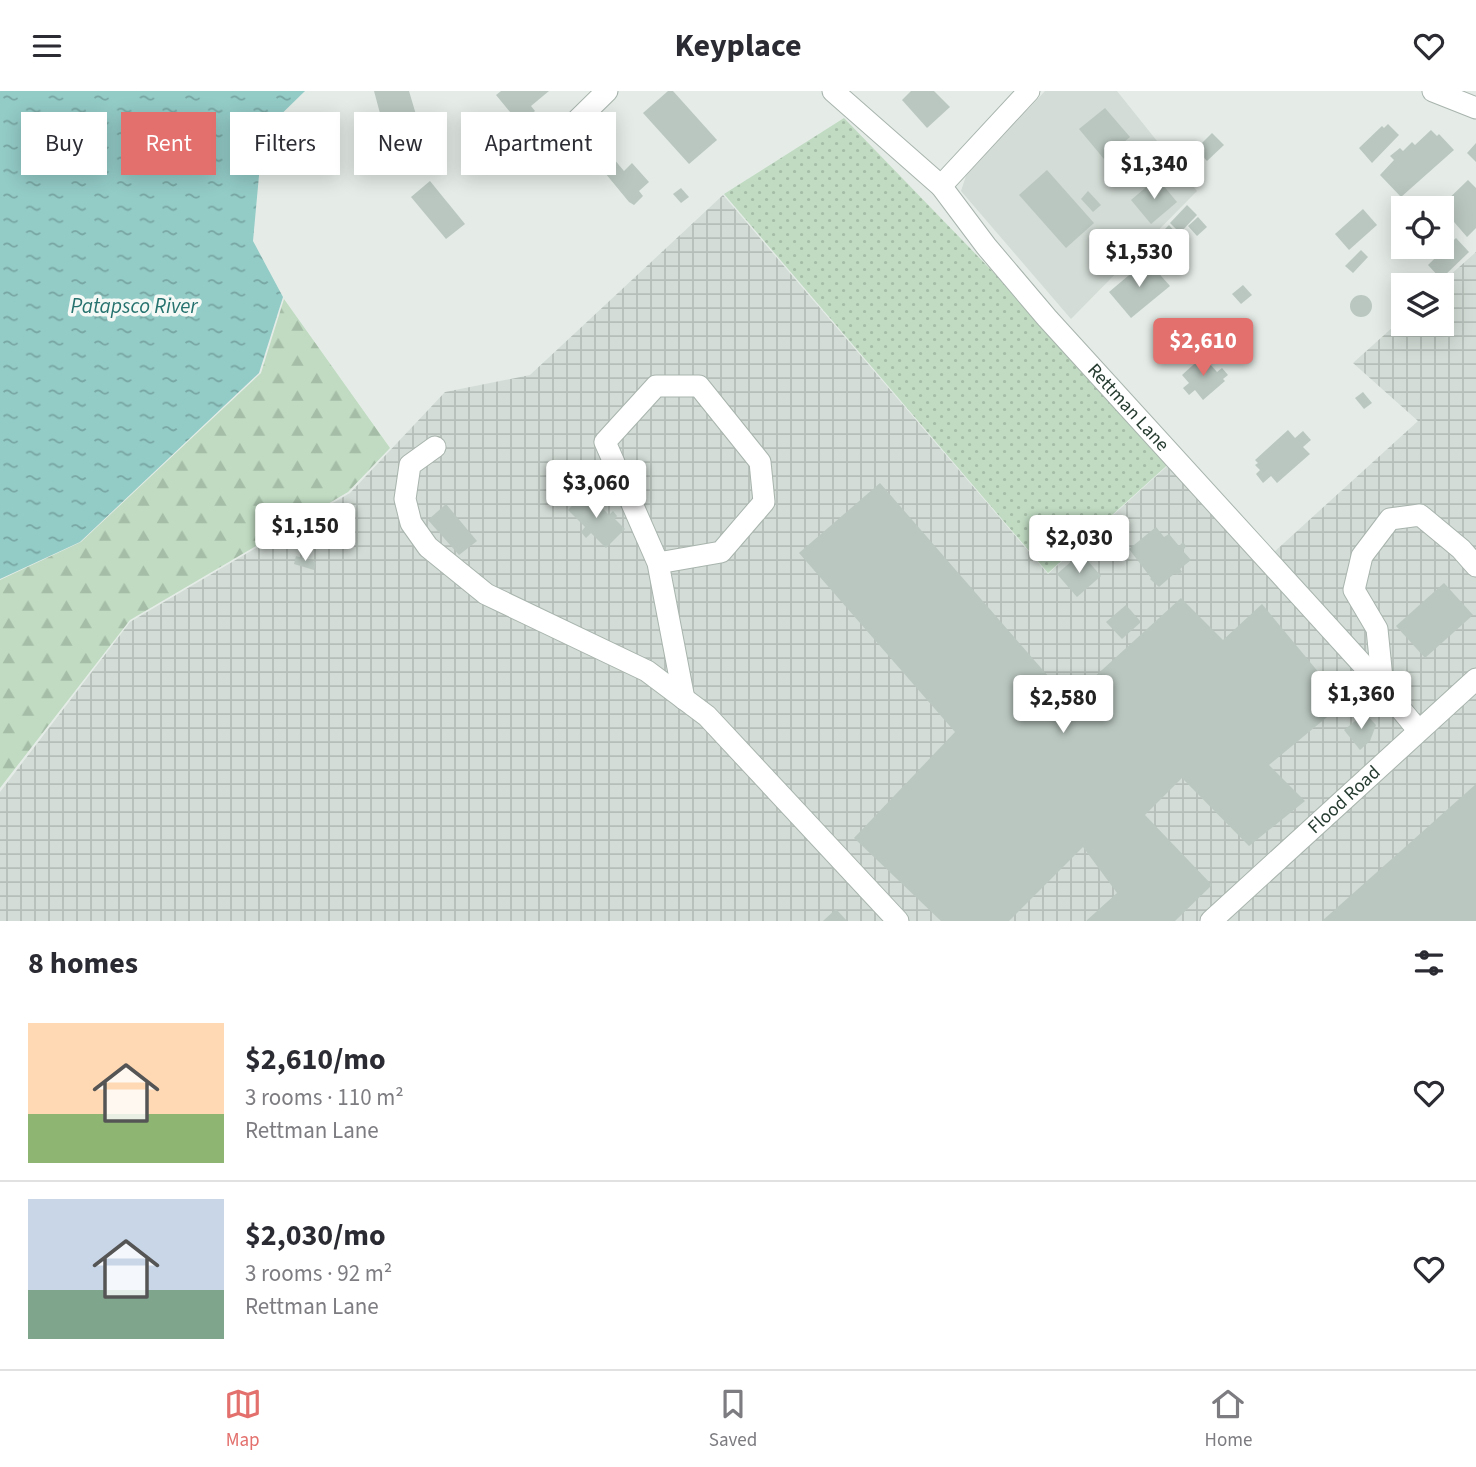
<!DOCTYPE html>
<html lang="en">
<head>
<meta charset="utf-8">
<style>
	:root { --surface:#fff; --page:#f2f2f3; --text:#2b2b33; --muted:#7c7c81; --line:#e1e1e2; --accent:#e3706d }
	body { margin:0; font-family:"Source Sans 3",sans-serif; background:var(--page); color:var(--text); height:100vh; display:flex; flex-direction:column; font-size:26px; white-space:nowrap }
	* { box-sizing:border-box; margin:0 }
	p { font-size:23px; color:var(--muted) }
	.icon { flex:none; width:38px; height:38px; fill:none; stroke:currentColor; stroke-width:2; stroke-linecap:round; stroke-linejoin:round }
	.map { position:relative; height:830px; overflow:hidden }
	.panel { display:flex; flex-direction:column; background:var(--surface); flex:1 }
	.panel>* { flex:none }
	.hud { position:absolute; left:21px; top:21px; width:700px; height:63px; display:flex; gap:14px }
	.fabs { position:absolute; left:1391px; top:105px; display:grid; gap:14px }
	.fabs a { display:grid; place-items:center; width:63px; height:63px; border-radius:0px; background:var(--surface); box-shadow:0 4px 18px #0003; font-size:35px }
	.price { position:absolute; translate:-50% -60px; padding:0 16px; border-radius:7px; background:#fff; color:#222; font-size:23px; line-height:46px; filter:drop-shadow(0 2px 4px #0008) }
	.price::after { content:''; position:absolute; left:50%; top:42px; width:21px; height:16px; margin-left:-10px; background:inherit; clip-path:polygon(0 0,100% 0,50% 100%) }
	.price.active { background:var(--accent); color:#fff }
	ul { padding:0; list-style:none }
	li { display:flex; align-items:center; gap:21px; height:175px; padding:0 28px }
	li+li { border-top:2px solid var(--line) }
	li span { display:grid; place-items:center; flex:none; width:196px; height:140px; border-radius:0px; color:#555 }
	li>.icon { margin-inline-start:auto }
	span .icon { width:84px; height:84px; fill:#fffc; stroke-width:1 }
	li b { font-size:30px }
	h2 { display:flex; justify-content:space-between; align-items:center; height:84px; padding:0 28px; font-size:30px }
	.pill { padding:0 24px; border-radius:0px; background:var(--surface); box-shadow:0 4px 18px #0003; font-size:24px; line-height:63px }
	.pill.active { background:var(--accent); color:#fff }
	header { display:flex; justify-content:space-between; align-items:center; height:91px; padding:0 28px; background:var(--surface); font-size:32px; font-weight:700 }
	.menu { display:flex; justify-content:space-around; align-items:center; height:98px; border-top:2px solid var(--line); background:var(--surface); font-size:19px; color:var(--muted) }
	.menu a { display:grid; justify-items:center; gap:4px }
	.menu .active { color:var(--accent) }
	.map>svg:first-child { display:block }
	.built { fill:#d3dcd6 }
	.industrial { fill:url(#industrial-grid) }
	.forest { fill:url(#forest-firs) }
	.park { fill:url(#park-dots) }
	.water { fill:url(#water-ripples) }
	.building { fill:#bac7c0 }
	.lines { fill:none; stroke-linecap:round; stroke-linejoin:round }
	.minor-casing { stroke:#a8b4ad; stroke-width:23 }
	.minor { stroke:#fff; stroke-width:21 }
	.labels { text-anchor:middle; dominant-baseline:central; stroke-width:7; stroke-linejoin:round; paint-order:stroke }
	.street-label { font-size:19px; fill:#263c31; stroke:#f5f9f6 }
	.water-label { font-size:21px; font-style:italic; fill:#26726e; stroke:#f5f9f6 }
</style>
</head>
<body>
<header><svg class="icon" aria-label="menu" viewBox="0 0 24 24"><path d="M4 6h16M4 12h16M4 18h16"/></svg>Keyplace<svg class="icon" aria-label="heart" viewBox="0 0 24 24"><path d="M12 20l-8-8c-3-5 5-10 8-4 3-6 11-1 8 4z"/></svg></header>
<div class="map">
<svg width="1476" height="830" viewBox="0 0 1476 830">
	<defs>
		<pattern id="industrial-grid" width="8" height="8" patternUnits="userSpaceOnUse" patternTransform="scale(1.75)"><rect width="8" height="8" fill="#d3dcd6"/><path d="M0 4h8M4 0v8" fill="none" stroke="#b5beb8"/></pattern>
		<pattern id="forest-firs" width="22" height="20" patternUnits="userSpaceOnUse" patternTransform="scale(1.75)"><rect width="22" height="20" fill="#c0dbc2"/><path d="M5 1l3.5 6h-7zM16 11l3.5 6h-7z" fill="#a5bda7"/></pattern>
		<pattern id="park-dots" width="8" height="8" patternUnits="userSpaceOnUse" patternTransform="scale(1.75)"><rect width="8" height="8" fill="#c0dbc2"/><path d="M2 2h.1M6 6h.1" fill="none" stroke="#a5bda7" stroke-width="1.8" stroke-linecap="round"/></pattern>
		<pattern id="water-ripples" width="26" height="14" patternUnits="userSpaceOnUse" patternTransform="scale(1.75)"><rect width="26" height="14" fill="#93cbc7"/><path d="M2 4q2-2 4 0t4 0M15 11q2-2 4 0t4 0" fill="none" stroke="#78a6a2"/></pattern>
	</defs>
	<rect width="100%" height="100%" fill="#e5ece7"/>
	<polygon class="built" points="1045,0 1117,0 1197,100 1071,228 961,100 966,85"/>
	<polygon class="industrial" points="723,104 1048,483 1175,368 1263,471 1418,330 1353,272 1403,227 1404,233 1442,233 1442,194 1439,194 1476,161 1476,830 0,830 0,701 130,531 350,402 445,301 530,284"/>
	<polygon class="forest" points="284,208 390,357 348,401 130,529 0,697 0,489 81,451 261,282"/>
	<polygon class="park" points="844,27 1174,368 1048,482 724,103"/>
	<polygon class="water" points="0,0 305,0 263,41 253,150 283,206 259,282 80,451 0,488"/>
	<g class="building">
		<polygon points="374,0 409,0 425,54 410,58 409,51 389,56"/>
		<polygon points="501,0 549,0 531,15 535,20 520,33 496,4"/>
		<polygon points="668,0 673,0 717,49 689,73 643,22"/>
		<polygon points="911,0 934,0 950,16 927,37 902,9"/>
		<polygon points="1105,17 1130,46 1104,68 1079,38"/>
		<polygon points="1388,33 1399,44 1372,72 1359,57 1382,35 1384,37"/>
		<polygon points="1431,39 1437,45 1439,43 1454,59 1401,106 1380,84 1394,69 1390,65 1400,57 1403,60 1412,51 1415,54"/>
		<polygon points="1212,42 1224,54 1207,70 1196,58"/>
		<polygon points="1476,52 1476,71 1467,62"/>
		<polygon points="613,67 624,80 632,72 649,91 639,100 643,105 634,114 629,111 601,77"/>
		<polygon points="1047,79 1094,132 1066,157 1019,104"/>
		<polygon points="1157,87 1177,111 1151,133 1131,109"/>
		<polygon points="1468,89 1476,97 1476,137 1467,146 1442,117 1439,117"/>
		<polygon points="430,90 465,133 446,148 411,106"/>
		<polygon points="681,97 689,106 681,112 673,103"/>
		<polygon points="1088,100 1101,114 1093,121 1081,108"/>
		<polygon points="1187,114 1197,124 1180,142 1170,132"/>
		<polygon points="1363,118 1377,134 1349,159 1335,143"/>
		<polygon points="1198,126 1207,136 1197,145 1188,135"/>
		<polygon points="1169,134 1176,142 1165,153 1158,145"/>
		<polygon points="1456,147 1469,161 1441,188 1428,174"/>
		<polygon points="1361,159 1368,166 1353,182 1345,175"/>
		<polygon points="1147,169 1170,195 1131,227 1109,201"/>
		<polygon points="1428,183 1436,192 1434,194 1420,194 1418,193"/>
		<polygon points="1243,194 1252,204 1241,213 1232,203"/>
		<circle cx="1361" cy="215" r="11"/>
		<polygon points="1203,265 1217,281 1222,277 1228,284 1223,288 1225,290 1203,309 1195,299 1189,304 1183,297 1189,292 1182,284"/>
		<polygon points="1363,301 1372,312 1364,318 1355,307"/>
		<polygon points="1288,339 1295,347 1303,340 1311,349 1303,356 1310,363 1277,392 1271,385 1263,392 1256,383 1260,379 1255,374 1258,372 1255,369"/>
		<polygon points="880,392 1069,609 1181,507 1223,549 1262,513 1344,612 1269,674 1305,710 1249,755 1182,687 1145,724 1212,794 1175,830 1086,830 1117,802 1083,756 1009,830 941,830 854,747 955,641 799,462"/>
		<polygon points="586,400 609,424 613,420 617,425 615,428 625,438 606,457 591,442 586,447 581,441 585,436 568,419"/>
		<polygon points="446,413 477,450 459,464 428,429"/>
		<polygon points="1156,436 1164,446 1169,443 1179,455 1183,451 1186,455 1183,460 1191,469 1180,478 1182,481 1177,484 1175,482 1159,496 1150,488 1151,487 1129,458"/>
		<polygon points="1081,462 1101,485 1077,506 1057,483"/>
		<polygon points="296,465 316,471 314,479 294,473"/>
		<polygon points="1444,492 1473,524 1425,567 1396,535"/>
		<polygon points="1126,514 1141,531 1122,548 1106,531"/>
		<polygon points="1365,622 1376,634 1370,650 1360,659 1344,639"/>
		<polygon points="1476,693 1476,830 1322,830"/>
		<polygon points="836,818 847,830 823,830"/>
	</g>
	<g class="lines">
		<g class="minor-casing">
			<g id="minor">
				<path id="s1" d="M 833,0 L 941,95 L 986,155 L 1047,227 L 1375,587 L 1418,639"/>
				<polyline points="1433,0 1476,17"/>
				<polyline points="553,53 607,0"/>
				<polyline points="941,95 1029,0"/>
				<polyline points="435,356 410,374 405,408 411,432 428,456 486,503 647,580 707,625 898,830"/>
				<polyline points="658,472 721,461 764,411 760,371 699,295 656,295 605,351 658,472 684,608"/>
				<polyline points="1383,597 1377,538 1354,499 1362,465 1390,428 1420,424 1461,458 1476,475"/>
				<path id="s2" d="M 1211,830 L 1476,588"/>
			</g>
		</g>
		<use href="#minor" class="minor"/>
	</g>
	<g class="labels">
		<g class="street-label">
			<text stroke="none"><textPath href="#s1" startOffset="434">Rettman Lane</textPath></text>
			<text stroke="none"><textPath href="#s2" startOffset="180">Flood Road</textPath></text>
		</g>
		<g class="water-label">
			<text x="134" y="215">Patapsco River</text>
		</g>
	</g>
</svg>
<div class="fabs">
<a><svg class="icon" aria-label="locate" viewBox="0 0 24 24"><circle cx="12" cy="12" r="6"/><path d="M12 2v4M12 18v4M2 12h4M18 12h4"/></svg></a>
<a><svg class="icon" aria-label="layers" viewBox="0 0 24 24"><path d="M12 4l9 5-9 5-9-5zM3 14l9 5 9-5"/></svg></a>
</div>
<b class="price" style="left:1154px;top:110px">$1,340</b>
<b class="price" style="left:1139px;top:198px">$1,530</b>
<b class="price active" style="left:1203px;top:287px">$2,610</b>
<b class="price" style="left:596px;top:429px">$3,060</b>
<b class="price" style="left:305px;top:472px">$1,150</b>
<b class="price" style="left:1079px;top:484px">$2,030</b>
<b class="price" style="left:1361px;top:640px">$1,360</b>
<b class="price" style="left:1063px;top:644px">$2,580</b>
<div class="hud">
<a class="pill">Buy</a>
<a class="pill active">Rent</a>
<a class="pill">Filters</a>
<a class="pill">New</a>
<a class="pill">Apartment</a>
</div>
</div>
<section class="panel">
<h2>8 homes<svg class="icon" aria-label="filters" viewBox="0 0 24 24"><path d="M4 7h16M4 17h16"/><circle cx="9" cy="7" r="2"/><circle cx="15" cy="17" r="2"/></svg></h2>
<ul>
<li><span style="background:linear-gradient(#ffd9b3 65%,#8fb573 0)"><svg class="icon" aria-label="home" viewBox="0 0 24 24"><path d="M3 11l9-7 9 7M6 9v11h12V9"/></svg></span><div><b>$2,610/mo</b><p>3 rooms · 110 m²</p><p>Rettman Lane</p></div><svg class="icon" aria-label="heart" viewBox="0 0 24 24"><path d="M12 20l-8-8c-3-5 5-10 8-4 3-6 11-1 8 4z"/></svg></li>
<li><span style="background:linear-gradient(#c9d6e8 65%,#7fa58c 0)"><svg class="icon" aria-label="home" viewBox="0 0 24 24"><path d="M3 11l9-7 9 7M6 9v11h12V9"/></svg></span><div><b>$2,030/mo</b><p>3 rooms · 92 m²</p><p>Rettman Lane</p></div><svg class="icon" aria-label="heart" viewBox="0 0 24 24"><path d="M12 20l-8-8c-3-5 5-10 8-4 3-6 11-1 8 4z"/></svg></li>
</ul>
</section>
<nav class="menu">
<a class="active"><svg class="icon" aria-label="map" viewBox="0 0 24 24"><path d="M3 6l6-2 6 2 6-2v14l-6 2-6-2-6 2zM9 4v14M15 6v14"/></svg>Map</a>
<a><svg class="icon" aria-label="saved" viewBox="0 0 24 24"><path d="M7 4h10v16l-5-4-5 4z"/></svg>Saved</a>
<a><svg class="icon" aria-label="home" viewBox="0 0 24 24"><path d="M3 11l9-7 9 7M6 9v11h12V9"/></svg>Home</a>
</nav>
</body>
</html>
